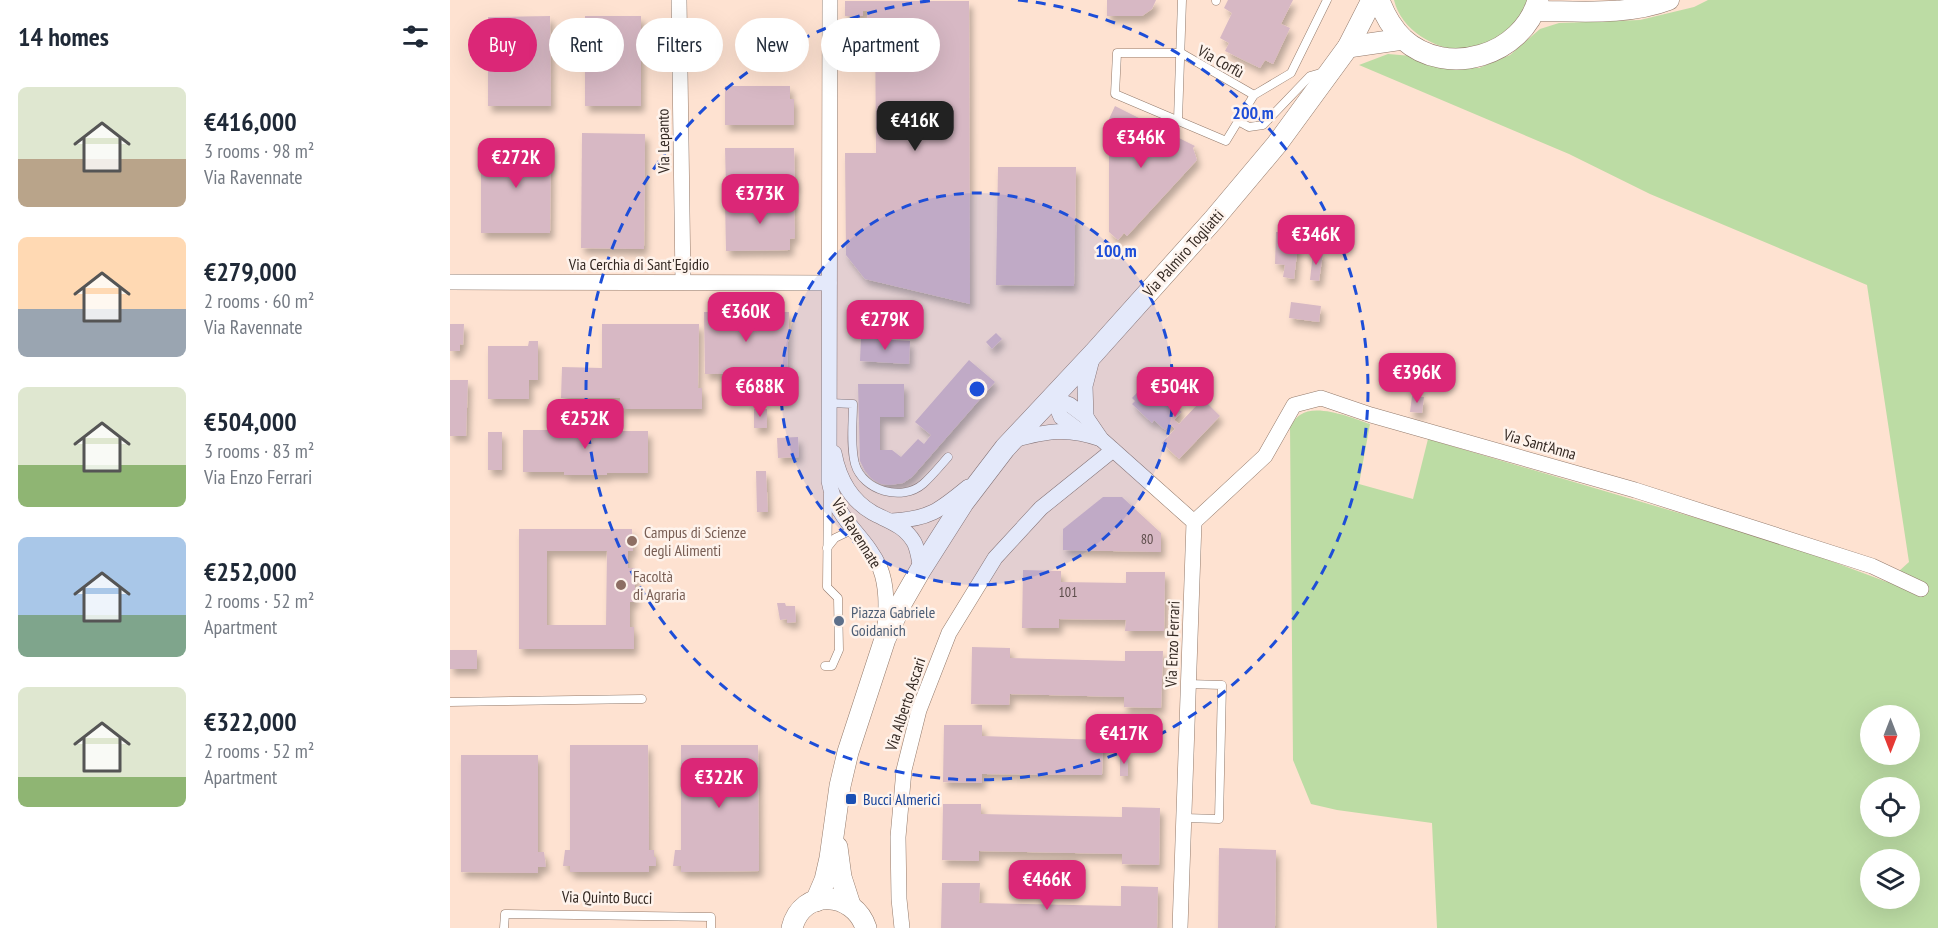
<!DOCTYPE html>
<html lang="en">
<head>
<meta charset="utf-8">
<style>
	:root { --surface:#fff; --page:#f2f2f3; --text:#1f2937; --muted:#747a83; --accent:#db2777 }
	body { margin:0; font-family:"PT Sans Narrow",sans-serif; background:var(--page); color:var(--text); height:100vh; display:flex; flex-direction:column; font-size:22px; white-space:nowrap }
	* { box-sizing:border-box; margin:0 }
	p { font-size:20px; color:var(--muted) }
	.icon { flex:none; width:33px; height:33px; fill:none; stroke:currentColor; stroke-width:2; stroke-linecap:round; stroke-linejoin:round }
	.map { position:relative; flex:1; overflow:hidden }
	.panel { display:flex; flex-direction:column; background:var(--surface); width:450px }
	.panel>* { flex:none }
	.banner { position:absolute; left:18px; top:18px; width:570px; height:54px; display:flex; gap:12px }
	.needle { width:39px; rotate:180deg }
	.buttons { position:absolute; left:1410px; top:705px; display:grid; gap:12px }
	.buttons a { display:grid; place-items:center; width:60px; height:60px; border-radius:50%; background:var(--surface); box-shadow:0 6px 24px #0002; font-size:30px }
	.price { position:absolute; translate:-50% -51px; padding:0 14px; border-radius:12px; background:var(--accent); color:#fff; font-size:20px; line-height:39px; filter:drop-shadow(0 2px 3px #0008) }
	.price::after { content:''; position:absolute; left:50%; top:36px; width:18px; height:14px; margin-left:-9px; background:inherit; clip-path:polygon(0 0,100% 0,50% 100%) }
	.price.on { background:#222; color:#fff }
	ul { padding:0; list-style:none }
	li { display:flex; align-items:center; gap:18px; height:150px; padding:0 18px }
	li span { display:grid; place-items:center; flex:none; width:168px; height:120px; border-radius:9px; color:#555 }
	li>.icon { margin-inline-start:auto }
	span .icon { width:72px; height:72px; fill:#fffc; stroke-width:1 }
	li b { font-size:26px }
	h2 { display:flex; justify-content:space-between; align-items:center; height:72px; padding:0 18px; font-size:26px }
	.tag { padding:0 21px; border-radius:27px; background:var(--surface); box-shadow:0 6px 24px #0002; font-size:21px; line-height:54px }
	.tag.on { background:var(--accent); color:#fff }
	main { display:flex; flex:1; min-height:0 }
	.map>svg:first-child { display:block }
	.green { fill:#bcdca4; fill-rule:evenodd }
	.building { fill:#d7b8c4; fill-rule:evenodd; filter:url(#shadow) }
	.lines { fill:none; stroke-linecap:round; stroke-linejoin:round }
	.service-casing { stroke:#937a6b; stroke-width:9 }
	.minor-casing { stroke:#937a6b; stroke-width:16 }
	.tertiary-casing { stroke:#937a6b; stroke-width:21 }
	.secondary-casing { stroke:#937a6b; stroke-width:22 }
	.service { stroke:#fff; stroke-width:8 }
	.minor { stroke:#fff; stroke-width:15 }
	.tertiary { stroke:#fff; stroke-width:20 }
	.secondary { stroke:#fff; stroke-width:21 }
	.ring { fill:none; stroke:#1d4ed8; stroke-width:3; stroke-dasharray:10 8 }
	.education-dot { fill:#8d6e63; stroke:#fef3ec; stroke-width:2 }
	.service-dot { fill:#5c6f8a; stroke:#fef3ec; stroke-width:2 }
	.transit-dot { fill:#1a4fb4; stroke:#fef3ec; stroke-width:2 }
	.labels { text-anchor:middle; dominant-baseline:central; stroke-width:5; stroke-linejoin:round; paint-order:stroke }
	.number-label { font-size:14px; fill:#5d4d4b }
	.street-label { font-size:16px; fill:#342923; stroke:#fef3ec }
	.education-label { font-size:16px; fill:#785e54; stroke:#fef3ec; text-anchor:start }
	.service-label { font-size:16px; fill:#4e5e75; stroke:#fef3ec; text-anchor:start }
	.transit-label { font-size:16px; fill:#164399; stroke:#fef3ec; text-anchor:start }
	.centre { fill:#1d4ed8; stroke:#fef3ec; stroke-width:3 }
	.ring-label { font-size:18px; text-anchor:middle; font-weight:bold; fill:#1d4ed8; stroke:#fef3ec; stroke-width:5; stroke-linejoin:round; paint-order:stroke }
</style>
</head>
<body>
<main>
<section class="panel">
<h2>14 homes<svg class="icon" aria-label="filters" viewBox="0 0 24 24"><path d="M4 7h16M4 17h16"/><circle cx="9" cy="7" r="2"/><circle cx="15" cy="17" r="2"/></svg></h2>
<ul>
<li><span style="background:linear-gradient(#dfe7d0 60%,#b9a48a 0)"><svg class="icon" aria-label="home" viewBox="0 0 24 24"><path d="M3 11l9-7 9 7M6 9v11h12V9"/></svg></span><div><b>€416,000</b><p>3 rooms · 98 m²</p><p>Via Ravennate</p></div></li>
<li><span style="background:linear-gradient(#ffd9b3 60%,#9aa5b1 0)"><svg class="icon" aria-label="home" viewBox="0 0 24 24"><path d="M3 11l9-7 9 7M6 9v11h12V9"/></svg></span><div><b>€279,000</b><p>2 rooms · 60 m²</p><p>Via Ravennate</p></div></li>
<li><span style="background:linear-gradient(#dfe7d0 65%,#8fb573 0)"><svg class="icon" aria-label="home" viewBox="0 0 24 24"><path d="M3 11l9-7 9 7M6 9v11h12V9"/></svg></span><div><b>€504,000</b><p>3 rooms · 83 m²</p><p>Via Enzo Ferrari</p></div></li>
<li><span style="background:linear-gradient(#a9c7e8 65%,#7fa58c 0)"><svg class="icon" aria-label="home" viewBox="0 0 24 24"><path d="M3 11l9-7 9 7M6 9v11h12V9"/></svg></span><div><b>€252,000</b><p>2 rooms · 52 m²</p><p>Apartment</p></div></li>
<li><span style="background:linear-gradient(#dfe7d0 75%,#8fb573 0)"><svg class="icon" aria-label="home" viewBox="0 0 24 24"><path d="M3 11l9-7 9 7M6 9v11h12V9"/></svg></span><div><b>€322,000</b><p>2 rooms · 52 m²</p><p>Apartment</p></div></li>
</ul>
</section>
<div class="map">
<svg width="1488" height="928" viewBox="0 0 1488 928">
	<defs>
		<filter id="shadow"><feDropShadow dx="3.5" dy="6" stdDeviation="3" flood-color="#0004"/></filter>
	</defs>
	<rect width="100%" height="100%" fill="#fee2d1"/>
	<g class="green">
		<path d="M 944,0 L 1081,0 C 1075,8 1065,29 1057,34 C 1050,39 1023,50 1014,50 C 985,50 951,30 944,0 Z"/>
		<path d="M 1258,0 L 1488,0 L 1488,928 L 987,928 L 982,823 L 887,810 L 861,804 L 843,760 L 840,426 C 843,423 846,417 850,415 C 866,403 903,418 920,424 L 909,484 L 963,499 L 978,439 L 1341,546 L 1437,582 L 1459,562 L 1417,285 L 1200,194 L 1119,154 L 909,65 L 938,54 L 962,56 L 992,66 L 1029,68 L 1060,55 L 1090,29 L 1109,23 L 1190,20 L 1244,7 ZM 1420,716 L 1460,716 L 1460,754 L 1420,754 ZM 1420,788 L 1460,788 L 1460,826 L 1420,826 ZM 1420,860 L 1460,860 L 1460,898 L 1420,898 Z"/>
	</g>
	<g class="building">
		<polygon points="657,0 706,0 702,9 692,16 657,16"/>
		<polygon points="778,0 843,0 831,24 840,28 823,64 815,60 810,68 775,51 779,43 770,38 782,13 774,8"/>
		<polygon points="395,1 519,1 520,304 415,279 396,255 395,153 426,153 425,22 417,22 417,11 413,11 413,16 395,16"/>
		<polygon points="100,16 101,106 38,106 38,17"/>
		<rect x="135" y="16" width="56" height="90"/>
		<polygon points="275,86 340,86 340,99 344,99 344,125 275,125"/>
		<polygon points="665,106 745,146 743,148 747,160 677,236 674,233 668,240 659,232 659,119"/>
		<polygon points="132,133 195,134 194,249 131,248"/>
		<polygon points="31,145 101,145 100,233 31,233"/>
		<polygon points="275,148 344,148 345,188 276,189"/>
		<polygon points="548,167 626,167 624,286 546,285"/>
		<polygon points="344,200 345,238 340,239 340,250 276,251 275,201"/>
		<polygon points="826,232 832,232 832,243 848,245 844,279 833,277 835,265 825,264"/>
		<polygon points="863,252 873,253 869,281 860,280"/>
		<polygon points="841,302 871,306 869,322 839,318"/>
		<polygon points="254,312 339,312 337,373 255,374"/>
		<polygon points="0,324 14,324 13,345 10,344 10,351 0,351"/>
		<polygon points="152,324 249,324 248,388 252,388 252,409 170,409 170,398 111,398 112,367 152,368"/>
		<polygon points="546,333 552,339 542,349 536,342"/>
		<polygon points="411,338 460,341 459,364 410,361"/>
		<polygon points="79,341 88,341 88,380 79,380 79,399 38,399 38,346 78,346"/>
		<polygon points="519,360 545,382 462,477 453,483 440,485 431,484 422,479 415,471 410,461 408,384 454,384 454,417 430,417 430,450 442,450 451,457 468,439 474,444 481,435 465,422"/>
		<polygon points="0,380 18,380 16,436 0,436"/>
		<polygon points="698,381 732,412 724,420 729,424 747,405 742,401 748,394 770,416 729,459 712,443 725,429 720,424 715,430 704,420 702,423 682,404 685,401 682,398"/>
		<polygon points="962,396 974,397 972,413 960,412"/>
		<rect x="304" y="409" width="13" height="19"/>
		<polygon points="128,416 141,416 141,422 158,422 158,431 198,431 198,473 157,473 157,475 114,475 114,472 73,472 73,430 113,430 113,421 128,421"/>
		<rect x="38" y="432" width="14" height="38"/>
		<polygon points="348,437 349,457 328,458 327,438"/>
		<polygon points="306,471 316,471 318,512 307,512"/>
		<polygon points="653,497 672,497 711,533 711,552 613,550 613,529"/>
		<path d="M 69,529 L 182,529 L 183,551 L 178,551 L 178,568 L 185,568 L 185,602 L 180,602 L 180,627 L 184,627 L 184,649 L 69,649 ZM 97,551 L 157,551 L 156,625 L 97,625 Z"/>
		<polygon points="573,570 611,571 611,582 676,583 676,572 715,572 714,631 675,631 676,620 609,619 609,628 572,628"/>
		<polygon points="327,603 335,603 336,606 345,606 346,622 337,623 337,619 330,620"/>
		<polygon points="522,647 560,648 560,658 675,661 675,651 713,651 711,708 674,707 674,697 560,694 559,705 521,704"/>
		<rect x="0" y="650" width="27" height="19"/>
		<polygon points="494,725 532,725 532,736 653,740 652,775 532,774 532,783 493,782"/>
		<polygon points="120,745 198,745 199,850 204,850 204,857 206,857 206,866 199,866 199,872 120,872 120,866 113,866 115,850 120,850"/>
		<polygon points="231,745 308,745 309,871 231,872 231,866 223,866 225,850 231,850"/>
		<rect x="670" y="753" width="8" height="23"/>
		<polygon points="11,755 88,755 88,852 94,852 96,867 88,867 88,873 11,872"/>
		<polygon points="493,804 531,804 531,814 672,817 672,807 710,808 709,865 672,864 672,854 529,851 529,861 492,860"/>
		<polygon points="769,848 826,850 825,928 768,928"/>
		<polygon points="492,883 530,883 529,903 671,906 671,886 708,887 707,928 491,928"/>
	</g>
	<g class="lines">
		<g class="service-casing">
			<g id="service">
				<polyline points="766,1 766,0"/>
				<polygon points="667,53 731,53 804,95 776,141 665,94"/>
				<polyline points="804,95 841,73 877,0"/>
				<polyline points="728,120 732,0"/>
				<polyline points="788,121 799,127 813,125 860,76 874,72"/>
				<path d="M 380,403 L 403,404 C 403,422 400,445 405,464 C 413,491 452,502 473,484 C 482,476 490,466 498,457"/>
				<polyline points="377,548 385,538 404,529"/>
				<polyline points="375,666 382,666 389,650 388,598 377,587 378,494"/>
				<polyline points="0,702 192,699"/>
				<polyline points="734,818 769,819 772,685 738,684"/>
				<polyline points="54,928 55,914 261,917 261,928"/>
			</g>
		</g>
		<g class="minor-casing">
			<g id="minor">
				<polyline points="229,0 233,282"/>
				<path d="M 380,0 L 379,481 C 381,491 384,502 390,511 C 402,531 420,545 430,568 C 438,588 436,611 435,632"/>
				<polyline points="0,282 379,283"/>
				<polyline points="603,398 620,405 636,417 651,439 744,522 730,928"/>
				<polyline points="603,398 611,417 631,432"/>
				<polyline points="636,417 635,386 642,359"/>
				<path d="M 563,440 C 597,431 617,427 651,439"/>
				<path d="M 384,453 C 389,479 400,500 423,513 C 438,521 454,525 464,542 C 468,549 469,560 471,569"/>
				<path d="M 442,521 C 480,519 490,510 518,487"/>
				<polyline points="744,522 815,456 844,405 871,398 921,415 1185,490 1422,566 1471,589"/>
				<polyline points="452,928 449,899 448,837 454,770 469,710 499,633 545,558 591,508 663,450"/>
			</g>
		</g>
		<g class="tertiary-casing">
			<path id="tertiary" d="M 1085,11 C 1129,11 1177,16 1219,0"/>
		</g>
		<g class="secondary-casing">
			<g id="secondary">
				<path d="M 929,0 C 934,14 942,28 953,39 C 997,79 1073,55 1088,0"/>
				<polyline points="898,47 953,39"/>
				<polyline points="387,847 391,877 400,905"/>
				<polyline points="366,901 375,880 380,858 390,786 398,752 435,639 452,602 471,569 513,503 555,448 644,353 764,219 827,144 898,47 922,0"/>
				<path d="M 342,928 C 352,887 404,891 416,928"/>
			</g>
		</g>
		<use href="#service" class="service"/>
		<use href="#minor" class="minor"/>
		<use href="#tertiary" class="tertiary"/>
		<use href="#secondary" class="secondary"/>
	</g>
	<circle cx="527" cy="389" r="196" fill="#1d4ed8" fill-opacity=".12"/>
	<g class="ring">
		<circle cx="527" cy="389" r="196"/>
		<path d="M568 0A391 391 0 1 1 486 0"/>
	</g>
	<g class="education-dot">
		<circle cx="182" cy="541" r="6"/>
		<circle cx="171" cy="585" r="6"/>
	</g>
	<circle class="service-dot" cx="389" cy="621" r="6"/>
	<rect class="transit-dot" x="395" y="793" width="12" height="12" rx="3"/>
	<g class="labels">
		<g class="number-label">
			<text x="697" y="539">80</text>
			<text x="618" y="592">101</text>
		</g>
		<g class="street-label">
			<text transform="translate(771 61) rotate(29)">Via Corfù</text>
			<text transform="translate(213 141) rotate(-91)">Via Lepanto</text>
			<text transform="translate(733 253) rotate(-48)">Via Palmiro Togliatti</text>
			<text x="189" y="264">Via Cerchia di Sant'Egidio</text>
			<text transform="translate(1090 444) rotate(16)">Via Sant'Anna</text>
			<text transform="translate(407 533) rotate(58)">Via Ravennate</text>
			<text transform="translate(722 644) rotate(-88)">Via Enzo Ferrari</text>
			<text transform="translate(455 704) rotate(-72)">Via Alberto Ascari</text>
			<text transform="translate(157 897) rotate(1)">Via Quinto Bucci</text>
		</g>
		<g class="education-label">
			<text x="194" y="532">Campus di Scienze<tspan x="194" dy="18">degli Alimenti</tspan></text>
			<text x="183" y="576">Facoltà<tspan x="183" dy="18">di Agraria</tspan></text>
		</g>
		<g class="service-label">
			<text x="401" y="612">Piazza Gabriele<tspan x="401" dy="18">Goidanich</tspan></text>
		</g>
		<g class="transit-label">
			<text x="413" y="799">Bucci Almerici</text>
		</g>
	</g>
	<circle cx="527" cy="389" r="9" class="centre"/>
	<g class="ring-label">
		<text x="803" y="119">200 m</text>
		<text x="666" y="257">100 m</text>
	</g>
</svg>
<div class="buttons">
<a><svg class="needle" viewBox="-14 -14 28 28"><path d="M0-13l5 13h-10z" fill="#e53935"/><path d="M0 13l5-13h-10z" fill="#747a83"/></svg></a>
<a><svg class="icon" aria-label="locate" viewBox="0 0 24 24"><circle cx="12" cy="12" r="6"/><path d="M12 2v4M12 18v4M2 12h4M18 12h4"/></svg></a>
<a><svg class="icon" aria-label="layers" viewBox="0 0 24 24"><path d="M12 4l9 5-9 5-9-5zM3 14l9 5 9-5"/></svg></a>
</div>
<b class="price on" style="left:465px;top:152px">€416K</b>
<b class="price" style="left:691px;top:169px">€346K</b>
<b class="price" style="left:66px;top:189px">€272K</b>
<b class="price" style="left:310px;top:225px">€373K</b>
<b class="price" style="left:866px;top:266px">€346K</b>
<b class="price" style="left:296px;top:343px">€360K</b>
<b class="price" style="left:435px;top:351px">€279K</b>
<b class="price" style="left:967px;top:404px">€396K</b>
<b class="price" style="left:310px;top:418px">€688K</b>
<b class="price" style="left:725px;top:418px">€504K</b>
<b class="price" style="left:135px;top:450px">€252K</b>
<b class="price" style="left:674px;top:765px">€417K</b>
<b class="price" style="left:269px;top:809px">€322K</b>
<b class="price" style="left:597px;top:911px">€466K</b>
<div class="banner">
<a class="tag on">Buy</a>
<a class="tag">Rent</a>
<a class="tag">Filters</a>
<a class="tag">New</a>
<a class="tag">Apartment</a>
</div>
</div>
</main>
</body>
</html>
